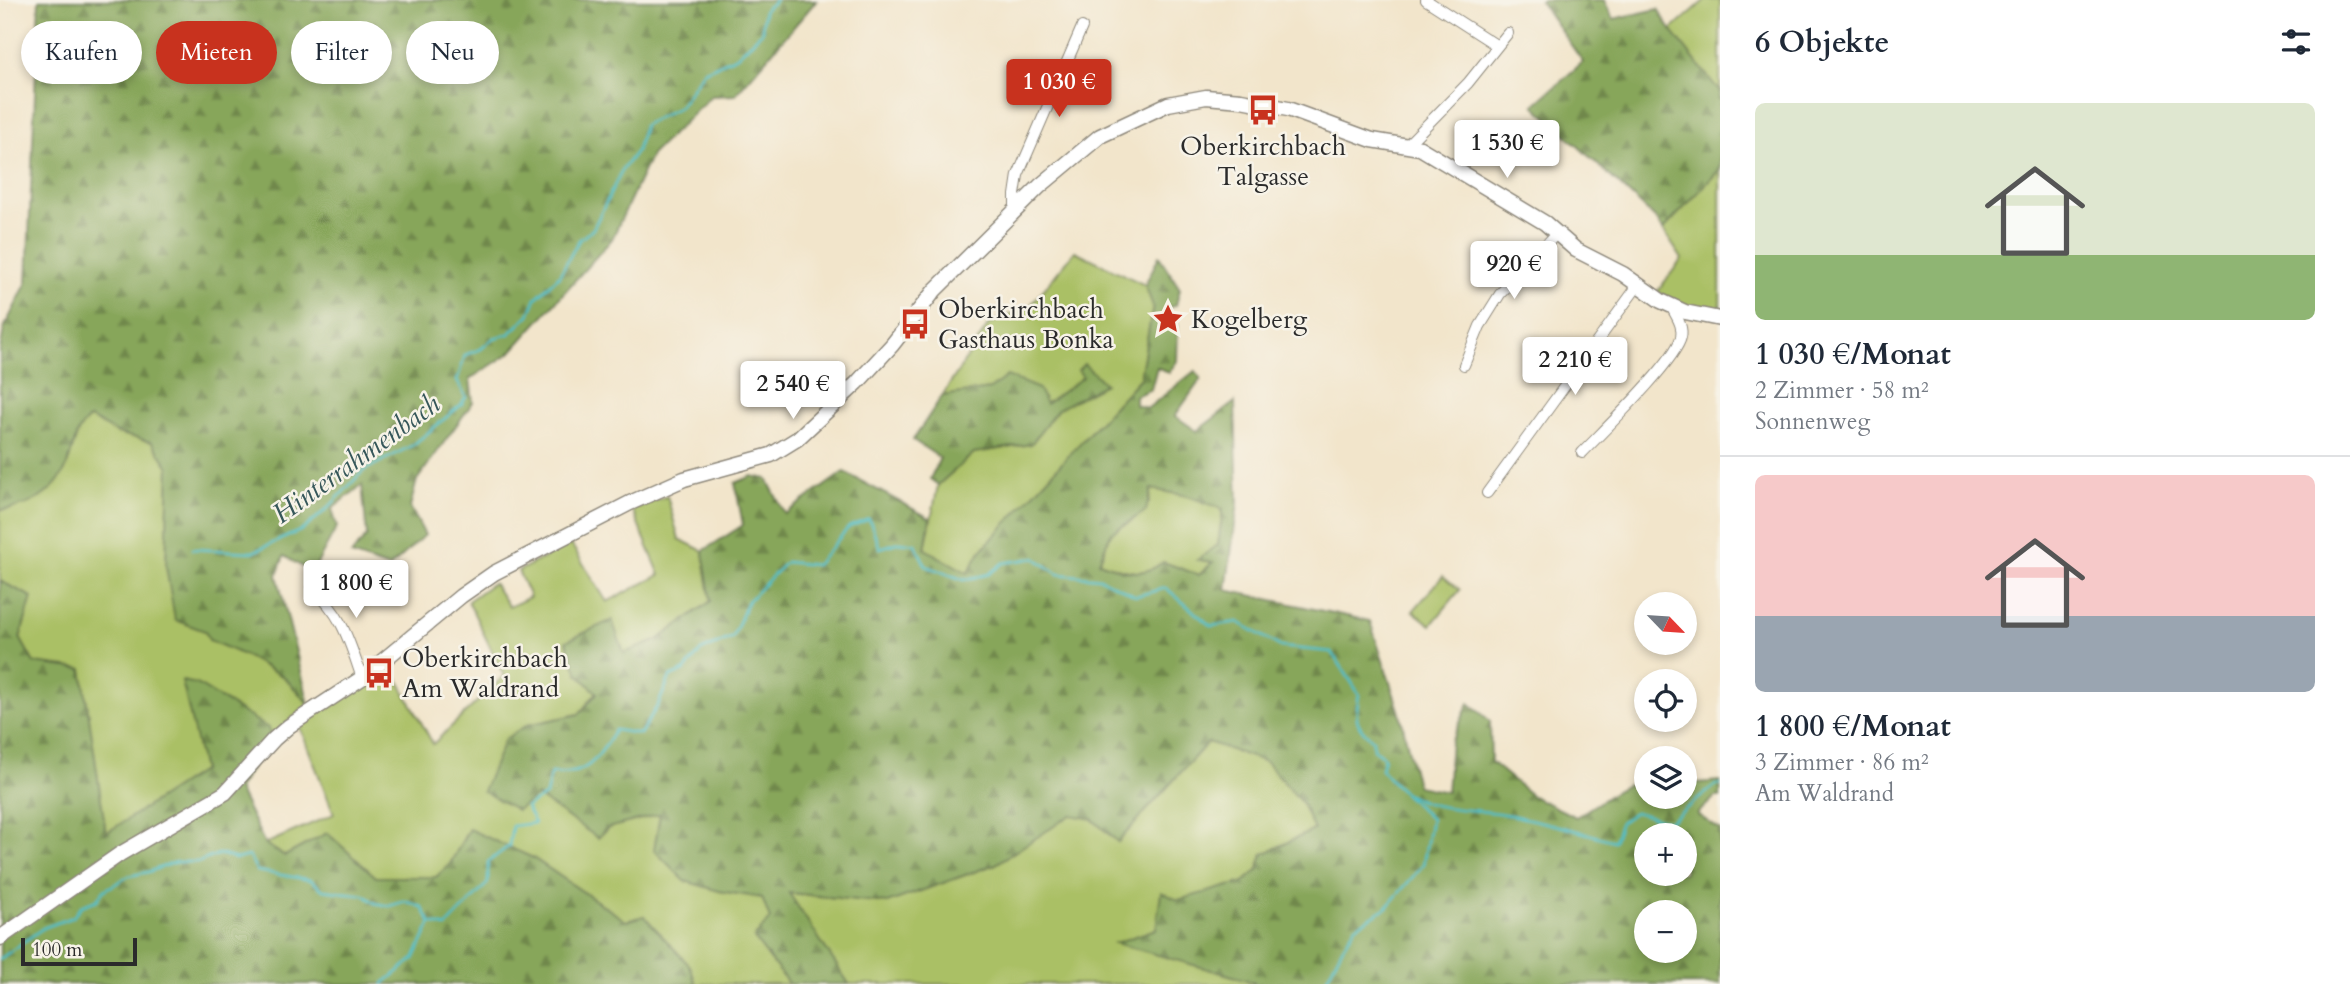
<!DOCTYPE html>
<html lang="de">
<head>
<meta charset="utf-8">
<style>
	:root { --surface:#fff; --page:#f6f6f7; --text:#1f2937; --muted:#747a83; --line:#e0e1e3; --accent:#c8321e }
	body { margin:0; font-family:Cardo,serif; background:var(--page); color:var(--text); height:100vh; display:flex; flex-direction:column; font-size:26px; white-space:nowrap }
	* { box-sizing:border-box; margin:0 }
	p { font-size:23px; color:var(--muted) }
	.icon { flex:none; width:38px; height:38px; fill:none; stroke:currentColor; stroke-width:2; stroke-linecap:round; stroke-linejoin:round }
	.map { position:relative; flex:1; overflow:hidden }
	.details { display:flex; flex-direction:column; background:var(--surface); width:630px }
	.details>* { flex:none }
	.top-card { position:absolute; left:21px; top:21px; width:665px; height:63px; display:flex; gap:14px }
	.needle { width:46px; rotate:115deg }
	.fabs { position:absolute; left:1634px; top:592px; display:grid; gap:14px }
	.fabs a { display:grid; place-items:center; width:63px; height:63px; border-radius:50%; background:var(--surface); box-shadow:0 4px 10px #0003; font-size:35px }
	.scale { position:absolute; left:21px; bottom:18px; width:116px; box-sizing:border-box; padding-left:7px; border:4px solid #2b2b2b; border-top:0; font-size:19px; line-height:24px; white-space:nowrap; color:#2b2b2b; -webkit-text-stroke:5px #f7f3e8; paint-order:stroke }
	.price { position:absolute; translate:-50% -60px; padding:0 16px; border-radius:7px; background:#fff; color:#222; font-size:23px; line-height:46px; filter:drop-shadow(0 2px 4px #0008) }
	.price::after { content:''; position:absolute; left:50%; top:42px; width:21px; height:16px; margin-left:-10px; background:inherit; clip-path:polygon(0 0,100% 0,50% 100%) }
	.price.active { background:var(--accent); color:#fff }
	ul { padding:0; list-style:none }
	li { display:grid; align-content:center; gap:14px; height:371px; padding:0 35px }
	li+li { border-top:2px solid var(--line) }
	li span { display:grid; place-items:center; height:217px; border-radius:10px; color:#555 }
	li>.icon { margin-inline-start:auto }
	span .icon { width:126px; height:126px; fill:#fffc; stroke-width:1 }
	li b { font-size:30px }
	h2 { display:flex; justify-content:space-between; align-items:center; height:84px; padding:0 35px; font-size:30px }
	.pill { padding:0 24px; border-radius:32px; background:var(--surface); box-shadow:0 4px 10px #0003; font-size:24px; line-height:63px }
	.pill.active { background:var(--accent); color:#fff }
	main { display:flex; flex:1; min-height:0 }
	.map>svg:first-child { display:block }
	.green { fill:#aac065; stroke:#6a7648; stroke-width:2 }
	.forest { fill:url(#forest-firs); stroke:#596842; stroke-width:2; fill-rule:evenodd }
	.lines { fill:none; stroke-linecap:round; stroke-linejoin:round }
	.stream { stroke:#50bec7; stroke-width:2.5 }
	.street-casing { stroke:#8e887b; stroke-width:12 }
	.secondary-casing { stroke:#8e887b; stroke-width:17 }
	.street { stroke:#fff; stroke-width:10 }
	.secondary { stroke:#fff; stroke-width:14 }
	.labels { text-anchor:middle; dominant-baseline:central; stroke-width:5; stroke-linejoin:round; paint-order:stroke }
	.poi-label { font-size:26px; fill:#2b2b2b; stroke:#f7f3e8; text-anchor:start }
	.water-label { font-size:28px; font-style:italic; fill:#36575a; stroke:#f7f3e8 }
</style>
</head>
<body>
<main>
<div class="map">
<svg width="1720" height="984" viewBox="0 0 1720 984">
	<defs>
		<pattern id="forest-firs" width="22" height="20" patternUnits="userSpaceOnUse" patternTransform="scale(1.75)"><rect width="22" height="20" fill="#87a65a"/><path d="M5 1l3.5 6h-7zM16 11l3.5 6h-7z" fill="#6f874b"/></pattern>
	</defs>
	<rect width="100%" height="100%" fill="#f7f3e8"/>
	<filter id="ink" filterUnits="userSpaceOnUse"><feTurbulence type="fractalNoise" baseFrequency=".0143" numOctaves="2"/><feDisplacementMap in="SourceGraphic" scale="14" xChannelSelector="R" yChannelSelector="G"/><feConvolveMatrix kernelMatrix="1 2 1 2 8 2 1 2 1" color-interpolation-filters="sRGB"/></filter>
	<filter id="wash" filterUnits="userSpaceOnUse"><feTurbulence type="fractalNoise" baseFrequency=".00686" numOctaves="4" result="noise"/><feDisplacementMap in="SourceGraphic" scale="28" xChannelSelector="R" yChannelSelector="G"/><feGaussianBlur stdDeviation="1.57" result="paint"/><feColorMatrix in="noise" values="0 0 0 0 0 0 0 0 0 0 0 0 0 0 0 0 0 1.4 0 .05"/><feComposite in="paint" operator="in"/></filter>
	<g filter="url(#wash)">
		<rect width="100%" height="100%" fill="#f2e5cb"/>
		<g class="green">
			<polygon points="1705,0 1720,0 1720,92 1671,30"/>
			<polygon points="1720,169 1720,312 1692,309 1657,292 1682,259 1663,230"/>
			<polygon points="1075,251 1145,285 1153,306 1140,378 979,553 968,573 925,549 938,485 974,453 1031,444 1058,409 1105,384 1084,377 1045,404 990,389 942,396 989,324 1031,305"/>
			<polygon points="90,418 117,433 152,442 169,467 166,567 210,640 246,656 284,677 309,704 271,737 183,681 203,770 106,834 82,670 34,663 20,638 32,597 0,581 0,510 11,509 64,472 80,426"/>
			<path d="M 1151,489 L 1188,496 L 1223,509 L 1218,545 L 1198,560 L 1214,562 L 1199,575 L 1163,562 C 1142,579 1122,570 1099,562 L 1111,533 L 1133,520 L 1149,502 Z"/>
			<polygon points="667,496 679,539 703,551 711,601 656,641 578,674 597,692 579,714 527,725 537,796 598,838 608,828 660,814 719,891 762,897 770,919 754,938 789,984 696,984 690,966 626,921 533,858 468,830 450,864 436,877 376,877 327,833 285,856 265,844 334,814 299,725 389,663 433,744 504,676 468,601 493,583 509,607 530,597 518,571 571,544 607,602 660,575 632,509"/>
			<polygon points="1443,576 1460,590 1431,625 1413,611"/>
			<polygon points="1208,742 1266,762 1302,803 1314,830 1263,854 1258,870 1244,882 1178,901 1156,929 1117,943 1255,982 1253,984 849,984 788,893 887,903 996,864 1071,814 1092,819 1118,842"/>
		</g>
		<g class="forest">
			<path d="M 39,0 L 817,0 L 735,95 L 711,96 L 651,155 L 612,239 L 510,353 L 470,379 L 473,402 L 417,480 L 410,507 L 425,535 L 389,568 L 351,555 L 367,536 L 362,485 L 332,509 L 337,527 L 312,573 L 284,556 L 277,575 L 309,704 L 284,677 L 246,656 L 209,640 L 205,631 L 175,620 L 166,567 L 169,467 L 152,442 L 117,433 L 90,418 C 72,431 74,454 64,472 C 51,496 27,508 0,510 L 0,351 L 4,328 L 27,282 Z"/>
			<polygon points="1542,0 1604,0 1613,19 1658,9 1671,30 1720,92 1720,169 1663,230 1656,219 1534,105 1583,62 1540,1"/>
			<path d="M 1159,256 L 1180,289 L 1176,305 L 1168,308 L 1167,317 L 1178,325 L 1177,361 L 1169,373 L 1157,367 L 1151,389 L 1135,396 L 1135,405 L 1148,408 L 1195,371 L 1201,379 L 1175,416 L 1197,431 L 1235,402 L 1238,503 L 1226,590 L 1370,621 L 1400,713 L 1417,786 L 1447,792 L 1451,742 L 1469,703 L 1490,721 L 1491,762 L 1532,796 L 1576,817 L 1626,785 L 1647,785 L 1647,796 L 1685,796 L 1685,784 L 1720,781 L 1720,797 L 1715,797 L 1697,814 L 1720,830 L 1720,984 L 1253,984 L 1254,982 L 1115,943 L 1156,929 L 1161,892 L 1178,900 L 1244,882 L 1258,870 L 1263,854 L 1314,830 L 1302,803 L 1266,762 L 1208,742 L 1118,842 L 1092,819 L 1071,815 L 996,864 L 887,903 L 789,893 L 849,984 L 789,984 L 754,938 L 770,919 L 762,898 L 719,891 L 685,881 L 654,850 L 660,814 L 608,828 L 598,838 L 537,796 L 517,810 L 483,791 L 505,739 L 527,725 L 579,714 L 597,693 L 578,674 L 566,641 L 612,620 L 624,653 L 656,641 L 711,601 L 703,551 L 743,525 L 735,483 L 752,476 L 767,479 L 785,514 L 844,472 L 930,518 L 925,549 L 968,573 L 979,553 L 1140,378 L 1153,306 L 1145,285 ZM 1151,489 L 1188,496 L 1223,509 L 1218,545 L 1197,560 L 1213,562 L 1199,575 L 1163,562 C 1143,579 1122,571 1099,562 L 1111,533 L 1146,511 ZM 1647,835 L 1685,835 L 1685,873 L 1647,873 ZM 1647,912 L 1685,912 L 1685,950 L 1647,950 Z"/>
			<polygon points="1084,364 1105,384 1058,409 1031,444 974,453 938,485 930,479 940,458 913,440 942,396 990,389 1007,376 1039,389 1046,404 1083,377 1078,370"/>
			<polygon points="0,581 32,597 20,638 34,663 82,669 106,833 203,770 182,681 197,684 268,728 271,737 238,789 265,844 285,856 327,833 376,877 436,877 450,864 469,829 533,858 626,921 644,916 690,966 696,984 0,984"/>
		</g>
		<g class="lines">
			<g class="stream">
				<polyline points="192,549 253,552 304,529 329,507 363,471 413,445 461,405 466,397 457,381 465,355 481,349 494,338 509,334 529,315 536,298 559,276 579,240 593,229 622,170 637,150 644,125 679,107 704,71 737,56 762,32 764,10 776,0"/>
				<polyline points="0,959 43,928 73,917 81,906 97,900 103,891 129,876 148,872 176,862 199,862 219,854 236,859 249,856 257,871 311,880 323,890 364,895 375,903 389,906 405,901 422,907 431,923"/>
				<path d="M 383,984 L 414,959 L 431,923 L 446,927 L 488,883 L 488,862 L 509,846 L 512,826 L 535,823 L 526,807 L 546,795 L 551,773 C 588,777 597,759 615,730 L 640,734 L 658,705 L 670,677 L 684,671 L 701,651 L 733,637 L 748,601 L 786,562 L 816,565 L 849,527 L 869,519 L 880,548 L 900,542 L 915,544 L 926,566 L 964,580 L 989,574 L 1003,563 L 1035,558 L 1058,574 L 1100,578 L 1136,596 L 1166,588 L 1211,626 L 1238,622 L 1281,647 L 1332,652 L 1359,694 C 1355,718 1354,725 1373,740 L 1373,749 L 1384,757 L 1381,769 C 1387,776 1393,783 1400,789 C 1428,812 1470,808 1504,814 C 1541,820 1577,831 1614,841 L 1621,822 L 1635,812 L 1669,822 L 1716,785 L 1720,785"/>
				<polyline points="1324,984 1342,948 1356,926 1386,908 1423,865 1431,819 1404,793"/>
			</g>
		</g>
	</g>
	<g filter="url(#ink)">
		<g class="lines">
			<g class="street-casing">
				<g id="street">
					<polyline points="1426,0 1496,45"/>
					<polyline points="1407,145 1468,83 1508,33"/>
					<polyline points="1015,209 1015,195 1018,175 1082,27"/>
					<polyline points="1464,365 1480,326 1500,294 1557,233"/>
					<path d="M 1582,453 C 1602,432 1676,361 1681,337 C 1684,326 1675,315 1671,306"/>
					<polyline points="1487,493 1639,284"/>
					<path d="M 312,588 C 343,615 349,641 362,678"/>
				</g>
			</g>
			<g class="secondary-casing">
				<polyline id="secondary" points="0,938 120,854 225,793 274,739 289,726 362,678 461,596 494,573 630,503 684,479 771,455 797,439 857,383 892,345 935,290 1040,186 1100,136 1168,104 1206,97 1241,100 1288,109 1372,140 1420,148 1545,223 1576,250 1623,274 1661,301 1685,312 1720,319"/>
			</g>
			<use href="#street" class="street"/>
			<use href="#secondary" class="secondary"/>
		</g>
	</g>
	<defs>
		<g id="bus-bare" transform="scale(2.415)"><path d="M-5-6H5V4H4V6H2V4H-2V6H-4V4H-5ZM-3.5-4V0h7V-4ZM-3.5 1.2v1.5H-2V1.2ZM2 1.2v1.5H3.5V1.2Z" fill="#c8321e" stroke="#f7f3e8" stroke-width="2.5" paint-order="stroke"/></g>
		<g id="sight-bare" transform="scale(2.415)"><path d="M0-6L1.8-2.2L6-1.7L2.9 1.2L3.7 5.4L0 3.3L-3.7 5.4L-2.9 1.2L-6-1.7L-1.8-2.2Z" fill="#c8321e" stroke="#f7f3e8" stroke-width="2.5" paint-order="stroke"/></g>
	</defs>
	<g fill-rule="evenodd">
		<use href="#bus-bare" x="1263" y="110"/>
		<use href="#sight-bare" x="1168" y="319"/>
		<use href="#bus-bare" x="915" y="324"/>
		<use href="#bus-bare" x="379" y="673"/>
	</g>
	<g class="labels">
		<g class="poi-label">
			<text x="1263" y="146" text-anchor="middle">Oberkirchbach<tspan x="1263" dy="30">Talgasse</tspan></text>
			<text x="938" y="309">Oberkirchbach<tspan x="938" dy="30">Gasthaus Bonka</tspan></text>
			<text x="1191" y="319">Kogelberg</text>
			<text x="402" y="658">Oberkirchbach<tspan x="402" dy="30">Am Waldrand</tspan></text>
		</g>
		<g class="water-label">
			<text transform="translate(356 459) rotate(-36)">Hinterrahmenbach</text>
		</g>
	</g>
</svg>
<div class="fabs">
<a><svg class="needle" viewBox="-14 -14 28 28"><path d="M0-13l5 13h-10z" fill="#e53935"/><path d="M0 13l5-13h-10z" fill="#747a83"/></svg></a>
<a><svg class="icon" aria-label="locate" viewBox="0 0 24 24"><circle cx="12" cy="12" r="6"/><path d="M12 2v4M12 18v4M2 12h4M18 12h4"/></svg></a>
<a><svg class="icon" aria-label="layers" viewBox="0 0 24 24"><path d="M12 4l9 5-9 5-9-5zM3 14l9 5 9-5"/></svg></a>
<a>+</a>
<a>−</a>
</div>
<div class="scale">100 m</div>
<b class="price active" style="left:1059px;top:119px">1 030 €</b>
<b class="price" style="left:1507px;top:180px">1 530 €</b>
<b class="price" style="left:1514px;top:301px">920 €</b>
<b class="price" style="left:1575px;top:397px">2 210 €</b>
<b class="price" style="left:793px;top:421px">2 540 €</b>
<b class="price" style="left:356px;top:620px">1 800 €</b>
<div class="top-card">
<a class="pill">Kaufen</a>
<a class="pill active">Mieten</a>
<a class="pill">Filter</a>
<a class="pill">Neu</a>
</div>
</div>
<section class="details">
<h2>6 Objekte<svg class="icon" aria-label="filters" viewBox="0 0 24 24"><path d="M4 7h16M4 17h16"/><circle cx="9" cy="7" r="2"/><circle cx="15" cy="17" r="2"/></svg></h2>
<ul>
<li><span style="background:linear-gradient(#dfe7d0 70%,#8fb573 0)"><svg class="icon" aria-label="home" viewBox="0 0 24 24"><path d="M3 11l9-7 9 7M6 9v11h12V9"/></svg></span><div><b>1 030 €/Monat</b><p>2 Zimmer · 58 m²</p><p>Sonnenweg</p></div></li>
<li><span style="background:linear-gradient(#f6c9c9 65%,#9aa5b1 0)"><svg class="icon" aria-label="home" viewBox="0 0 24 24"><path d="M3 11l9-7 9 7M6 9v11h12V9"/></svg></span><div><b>1 800 €/Monat</b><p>3 Zimmer · 86 m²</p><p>Am Waldrand</p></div></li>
</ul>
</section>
</main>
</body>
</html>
